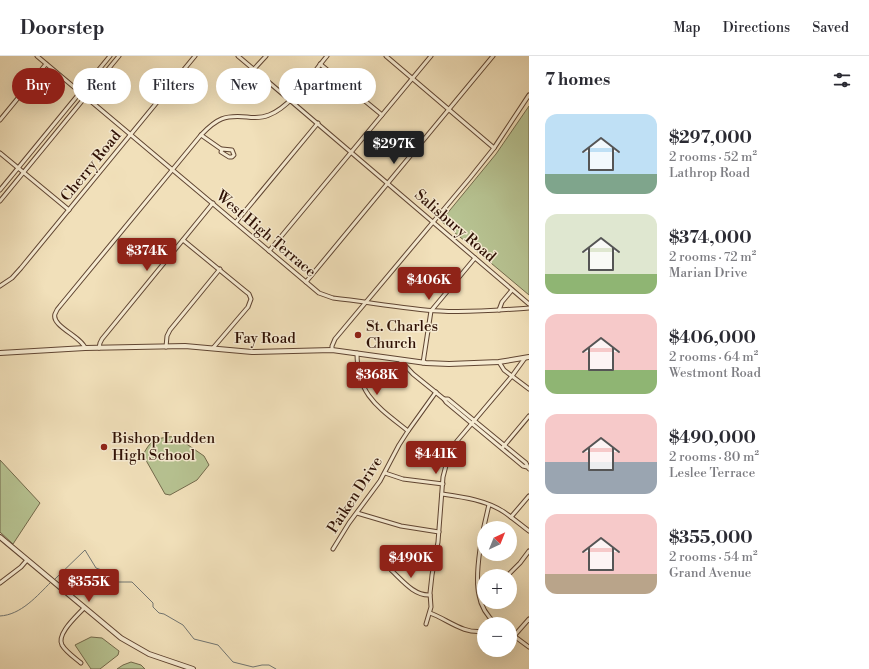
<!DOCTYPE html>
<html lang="en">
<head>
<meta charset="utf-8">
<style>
	:root { --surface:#fff; --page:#f7f7f7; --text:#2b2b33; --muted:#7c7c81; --line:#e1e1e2; --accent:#8f2418 }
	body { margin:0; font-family:"Libre Bodoni",serif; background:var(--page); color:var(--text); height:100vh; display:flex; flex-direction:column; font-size:15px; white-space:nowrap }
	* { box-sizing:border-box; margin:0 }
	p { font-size:13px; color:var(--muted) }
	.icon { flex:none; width:22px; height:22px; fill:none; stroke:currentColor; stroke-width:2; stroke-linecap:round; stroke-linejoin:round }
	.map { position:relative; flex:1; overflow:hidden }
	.panel { display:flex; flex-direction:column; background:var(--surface); width:340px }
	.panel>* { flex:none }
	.banner { position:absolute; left:12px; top:12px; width:380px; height:36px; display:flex; gap:8px }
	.needle { width:26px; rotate:43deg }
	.buttons { position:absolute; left:477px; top:465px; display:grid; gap:8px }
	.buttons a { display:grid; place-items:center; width:40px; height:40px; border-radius:50%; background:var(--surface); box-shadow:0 4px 16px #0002; font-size:20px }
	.price { position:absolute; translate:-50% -34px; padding:0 9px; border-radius:4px; background:var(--accent); color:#fff; font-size:13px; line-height:26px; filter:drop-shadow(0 1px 2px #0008) }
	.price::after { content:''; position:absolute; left:50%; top:24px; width:12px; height:9px; margin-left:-6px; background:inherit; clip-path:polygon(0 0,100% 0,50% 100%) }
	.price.on { background:#222; color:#fff }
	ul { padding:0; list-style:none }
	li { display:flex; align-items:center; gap:12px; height:100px; padding:0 16px }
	li span { display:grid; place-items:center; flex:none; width:112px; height:80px; border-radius:12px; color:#555 }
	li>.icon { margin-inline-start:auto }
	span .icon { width:48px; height:48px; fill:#fffc; stroke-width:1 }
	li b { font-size:17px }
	h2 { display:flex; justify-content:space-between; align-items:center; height:48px; padding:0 16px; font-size:17px }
	.chip { padding:0 14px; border-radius:18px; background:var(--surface); box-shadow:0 4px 16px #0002; font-size:14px; line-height:36px }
	.chip.on { background:var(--accent); color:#fff }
	header { display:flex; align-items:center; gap:24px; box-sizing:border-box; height:56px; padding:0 20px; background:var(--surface); border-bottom:1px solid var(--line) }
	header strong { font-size:19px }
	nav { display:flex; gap:22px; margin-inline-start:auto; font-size:14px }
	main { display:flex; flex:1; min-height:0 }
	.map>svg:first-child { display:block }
	.green { fill:#b7c392; stroke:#736a4c }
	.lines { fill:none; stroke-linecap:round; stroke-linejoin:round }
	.stream { stroke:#727672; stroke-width:1 }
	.minor-casing { stroke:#604532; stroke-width:5 }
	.tertiary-casing { stroke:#604532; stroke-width:6 }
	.minor { stroke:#f6ebd2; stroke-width:3 }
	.tertiary { stroke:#f6ebd2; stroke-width:4 }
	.poi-dot { fill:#8f2418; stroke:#f6ebd2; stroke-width:1.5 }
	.labels { text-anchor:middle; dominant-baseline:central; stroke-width:3; stroke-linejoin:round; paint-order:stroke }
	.street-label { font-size:15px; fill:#2f1105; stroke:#f6ebd2 }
	.poi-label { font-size:15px; fill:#2f1105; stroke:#f6ebd2; text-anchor:start }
</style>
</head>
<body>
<header>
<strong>Doorstep</strong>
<nav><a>Map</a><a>Directions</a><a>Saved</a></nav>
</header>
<main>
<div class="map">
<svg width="529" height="613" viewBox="0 0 529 613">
	<rect width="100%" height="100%" fill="#f1e0ba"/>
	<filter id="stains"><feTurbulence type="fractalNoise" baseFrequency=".005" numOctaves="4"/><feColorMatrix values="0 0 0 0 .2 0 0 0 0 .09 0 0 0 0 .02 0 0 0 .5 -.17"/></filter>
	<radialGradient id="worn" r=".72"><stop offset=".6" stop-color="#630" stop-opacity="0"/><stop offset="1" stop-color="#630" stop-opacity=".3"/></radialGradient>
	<g class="green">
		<polygon points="529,50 529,239 441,165 496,98"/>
		<path d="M 175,380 L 204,400 L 209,409 L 197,424 L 170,439 L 165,438 L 143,399 C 152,381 157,383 175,380 Z"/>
		<polygon points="0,404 40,447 13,488 0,476"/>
		<polygon points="91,581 102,582 119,595 118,599 100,613 91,613 75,589"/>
		<polygon points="131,606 141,609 145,613 117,613 123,609"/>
	</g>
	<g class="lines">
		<g class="stream">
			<polyline points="54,524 85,494 96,512 110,517 117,526 132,526 153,547 153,551 159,557 164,558 183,569 194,583 218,589 233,606 253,611 262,609 269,609 276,613"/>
			<path d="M 0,560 C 21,559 37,540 51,526"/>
		</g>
		<g class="minor-casing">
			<g id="minor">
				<path d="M 37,0 L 306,226 L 319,237 L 333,242 C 369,246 404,253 440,255 C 469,257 500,254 529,252"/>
				<polyline points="238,0 529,248"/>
				<polyline points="386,0 494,92"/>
				<polyline points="320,8 382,59"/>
				<polyline points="254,13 266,0"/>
				<polyline points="0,64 46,8"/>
				<polyline points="201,79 221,93"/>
				<polygon points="222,93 232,94 234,99 232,101 229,101 221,96"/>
				<polyline points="0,97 69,154"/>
				<polyline points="0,134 110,0"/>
				<polyline points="0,145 119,0"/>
				<polyline points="236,166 318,67"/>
				<polyline points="183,184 244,234 249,238 251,243 248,251 213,292"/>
				<polyline points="269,195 431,0"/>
				<polyline points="306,226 493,0"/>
				<polyline points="0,230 12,222 21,212 195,0"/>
				<polyline points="499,254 502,246 512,234"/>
				<polyline points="166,291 167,280 170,274 220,213"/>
				<path d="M 85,292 C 82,281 51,270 55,258 C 56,255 58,252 60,250 L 201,79 C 217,62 225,59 247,61 C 255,62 262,62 269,59 C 291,51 311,19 327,0"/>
				<polyline points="99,292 100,287 102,283 213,147"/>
				<polyline points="332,294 332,290 335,283 470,122 494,92 529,39"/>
				<path d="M 357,297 C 357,339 378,351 408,375"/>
				<polyline points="400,304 413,318 444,343 446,346 523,410 527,411"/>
				<polyline points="499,306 504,314 529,333"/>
				<polyline points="423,307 431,255 475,202"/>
				<polyline points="444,343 448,343 526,407 529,413"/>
				<polyline points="503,391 529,360"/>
				<polyline points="385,417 403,423 443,428"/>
				<path d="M 442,438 C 463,441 486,444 504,456 C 513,462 521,469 529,475"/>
				<path d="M 489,449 C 483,471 474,517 479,539 C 481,551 487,560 496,568"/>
				<polyline points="357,457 401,470 439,476"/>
				<polyline points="511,461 529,440"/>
				<polyline points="333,493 349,467 380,425 399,389 408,375 436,336"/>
				<path d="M 391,514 C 402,524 414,540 430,539"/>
				<polyline points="507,520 520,507 529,495"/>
				<polyline points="0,527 21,511 27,504"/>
				<polyline points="478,528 484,528"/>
				<path d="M 430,557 C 447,563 464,579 484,575"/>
				<polyline points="426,568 431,551 430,537 432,519 438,486 443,421 449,398 457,385 512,320 525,302"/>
				<polyline points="510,577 529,591"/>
				<polyline points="514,580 529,563"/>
				<path d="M 81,607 C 75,602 66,596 62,589 C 56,578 77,560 84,552"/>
			</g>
		</g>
		<g class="tertiary-casing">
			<g id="tertiary">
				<polyline points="0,297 85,292 185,290 252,296 332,294 426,307 449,308 499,306 529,301"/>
				<polyline points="0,481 121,582 149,598 193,613"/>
			</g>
		</g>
		<use href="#minor" class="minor"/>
		<use href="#tertiary" class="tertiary"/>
	</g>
	<g class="poi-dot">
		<circle cx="358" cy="279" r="4"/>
		<circle cx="104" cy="391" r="4"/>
	</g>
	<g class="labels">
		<g class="street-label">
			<text transform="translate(91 110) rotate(-51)">Cherry Road</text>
			<text transform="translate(455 170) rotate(41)">Salisbury Road</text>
			<text transform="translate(266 178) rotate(40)">West High Terrace</text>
			<text x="265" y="282">Fay Road</text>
			<text transform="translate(355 439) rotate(-57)">Paiken Drive</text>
		</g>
		<g class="poi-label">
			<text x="366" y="270">St. Charles<tspan x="366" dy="17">Church</tspan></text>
			<text x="112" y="382">Bishop Ludden<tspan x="112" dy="17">High School</tspan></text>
		</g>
	</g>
	<rect width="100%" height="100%" filter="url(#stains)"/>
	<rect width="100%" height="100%" fill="url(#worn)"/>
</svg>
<div class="buttons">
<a><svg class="needle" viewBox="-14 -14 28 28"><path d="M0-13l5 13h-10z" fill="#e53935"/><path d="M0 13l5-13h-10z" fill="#7c7c81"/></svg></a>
<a>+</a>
<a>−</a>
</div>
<b class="price on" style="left:394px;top:109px">$297K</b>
<b class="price" style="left:147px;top:216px">$374K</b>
<b class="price" style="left:429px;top:245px">$406K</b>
<b class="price" style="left:377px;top:340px">$368K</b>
<b class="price" style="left:436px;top:419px">$441K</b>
<b class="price" style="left:411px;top:523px">$490K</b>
<b class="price" style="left:89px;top:547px">$355K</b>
<div class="banner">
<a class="chip on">Buy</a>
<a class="chip">Rent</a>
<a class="chip">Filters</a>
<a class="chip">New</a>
<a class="chip">Apartment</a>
</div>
</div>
<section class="panel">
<h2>7 homes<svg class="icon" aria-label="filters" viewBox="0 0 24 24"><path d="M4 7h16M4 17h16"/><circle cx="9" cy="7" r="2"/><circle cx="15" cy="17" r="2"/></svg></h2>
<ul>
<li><span style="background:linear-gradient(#bfe0f5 75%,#7fa58c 0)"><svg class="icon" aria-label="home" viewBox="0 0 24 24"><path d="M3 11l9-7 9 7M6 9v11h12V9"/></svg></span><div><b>$297,000</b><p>2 rooms · 52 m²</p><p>Lathrop Road</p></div></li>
<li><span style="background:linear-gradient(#dfe7d0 75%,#8fb573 0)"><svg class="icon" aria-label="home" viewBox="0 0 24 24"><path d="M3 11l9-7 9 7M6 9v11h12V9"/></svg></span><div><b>$374,000</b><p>2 rooms · 72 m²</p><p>Marian Drive</p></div></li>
<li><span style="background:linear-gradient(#f6c9c9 70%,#8fb573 0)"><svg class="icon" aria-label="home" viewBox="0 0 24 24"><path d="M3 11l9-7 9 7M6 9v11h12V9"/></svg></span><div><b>$406,000</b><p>2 rooms · 64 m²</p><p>Westmont Road</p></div></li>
<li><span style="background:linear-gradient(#f6c9c9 60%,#9aa5b1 0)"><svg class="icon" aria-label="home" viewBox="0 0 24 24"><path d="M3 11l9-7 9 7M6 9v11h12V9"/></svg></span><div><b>$490,000</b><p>2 rooms · 80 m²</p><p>Leslee Terrace</p></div></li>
<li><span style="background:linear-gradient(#f6c9c9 75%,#b9a48a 0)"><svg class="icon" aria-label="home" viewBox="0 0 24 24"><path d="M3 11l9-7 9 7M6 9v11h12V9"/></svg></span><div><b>$355,000</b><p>2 rooms · 54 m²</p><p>Grand Avenue</p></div></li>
</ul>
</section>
</main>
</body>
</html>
